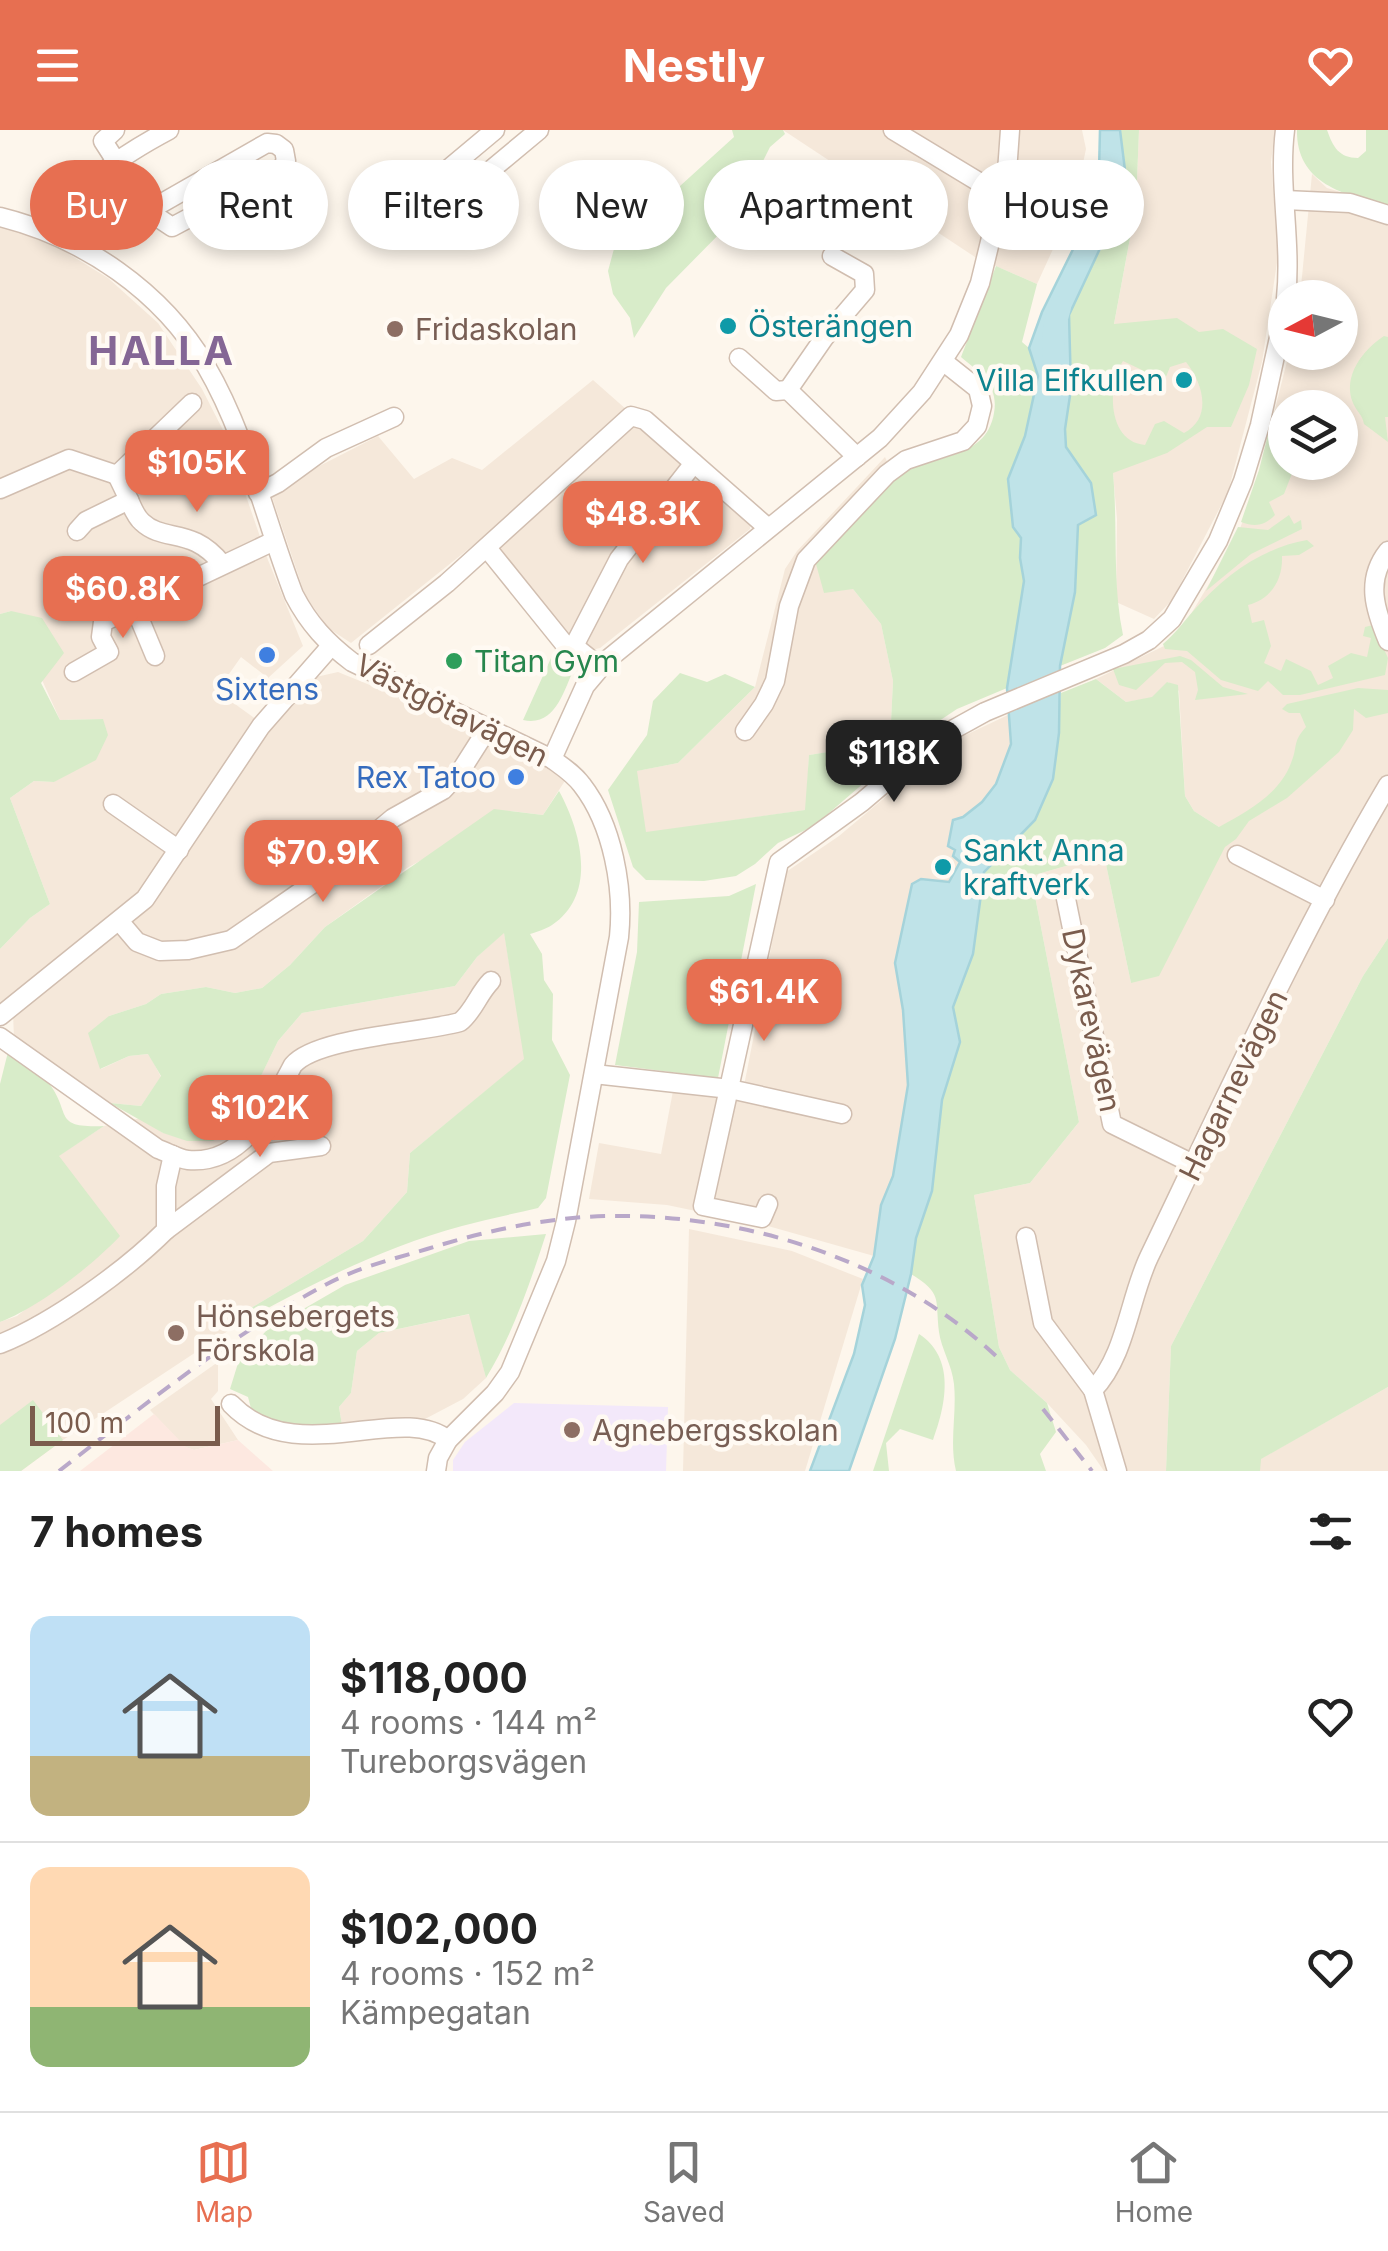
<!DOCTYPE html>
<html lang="en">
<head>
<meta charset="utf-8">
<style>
	:root { --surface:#fff; --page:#f6f6f6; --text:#222; --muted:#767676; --line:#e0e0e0; --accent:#e76f51 }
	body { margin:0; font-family:Inter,sans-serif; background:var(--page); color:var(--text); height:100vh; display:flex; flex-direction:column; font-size:38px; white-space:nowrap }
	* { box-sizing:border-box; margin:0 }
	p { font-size:32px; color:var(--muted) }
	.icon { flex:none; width:55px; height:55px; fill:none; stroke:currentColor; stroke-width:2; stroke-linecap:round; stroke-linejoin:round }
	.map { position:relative; height:1341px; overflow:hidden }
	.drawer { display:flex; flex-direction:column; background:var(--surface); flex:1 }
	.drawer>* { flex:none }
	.hud { position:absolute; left:30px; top:30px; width:1330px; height:90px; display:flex; gap:20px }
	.needle { width:65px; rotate:263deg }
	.buttons { position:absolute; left:1268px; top:150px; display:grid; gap:20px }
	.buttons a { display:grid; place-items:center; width:90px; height:90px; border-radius:50%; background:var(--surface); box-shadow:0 5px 15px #0003; font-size:50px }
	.scale { position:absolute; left:30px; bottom:25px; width:190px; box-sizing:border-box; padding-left:10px; border:5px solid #7a5c4d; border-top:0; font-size:28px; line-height:35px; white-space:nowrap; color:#7a5c4d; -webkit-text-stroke:8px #fffaf3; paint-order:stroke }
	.price { position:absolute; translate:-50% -85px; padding:0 22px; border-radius:20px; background:var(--accent); color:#fff; font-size:32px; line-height:65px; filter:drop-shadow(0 2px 5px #0008) }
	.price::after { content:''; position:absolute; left:50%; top:60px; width:30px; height:22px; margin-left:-15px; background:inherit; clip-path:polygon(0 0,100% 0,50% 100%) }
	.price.active { background:#222; color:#fff }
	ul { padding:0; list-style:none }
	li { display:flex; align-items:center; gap:30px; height:250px; padding:0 30px }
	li+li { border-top:2px solid var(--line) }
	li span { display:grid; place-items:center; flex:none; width:280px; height:200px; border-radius:20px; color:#555 }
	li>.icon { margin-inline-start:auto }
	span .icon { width:120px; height:120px; fill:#fffc; stroke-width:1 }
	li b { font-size:42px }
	h2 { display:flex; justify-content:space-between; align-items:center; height:120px; padding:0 30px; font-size:42px }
	.tag { padding:0 35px; border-radius:45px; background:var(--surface); box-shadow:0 5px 15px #0003; font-size:35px; line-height:90px }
	.tag.active { background:var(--accent); color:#fff }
	header { display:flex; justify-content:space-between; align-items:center; height:130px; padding:0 30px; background:var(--accent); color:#fff; font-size:45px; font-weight:700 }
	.dock { display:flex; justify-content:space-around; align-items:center; height:140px; border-top:2px solid var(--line); background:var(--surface); font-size:28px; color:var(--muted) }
	.dock a { display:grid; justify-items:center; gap:5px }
	.dock .active { color:var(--accent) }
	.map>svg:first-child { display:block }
	.residential { fill:#f5e8da; fill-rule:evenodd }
	.commercial { fill:#fde8e0 }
	.education { fill:#f3e8fa }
	.green { fill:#d8ecc9; fill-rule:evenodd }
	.water { fill:#bfe3e8; stroke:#a5d3da; stroke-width:2.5 }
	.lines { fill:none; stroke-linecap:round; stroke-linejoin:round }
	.river { stroke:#bfe3e8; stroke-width:22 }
	.minor-casing { stroke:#d1beb0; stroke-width:21 }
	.minor { stroke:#fff; stroke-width:18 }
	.rail { stroke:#b9a8c9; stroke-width:4; stroke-dasharray:15 10; stroke-linecap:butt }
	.culture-dot { fill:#0f9aa8; stroke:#fffaf3; stroke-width:4 }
	.education-dot { fill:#8d6e63; stroke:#fffaf3; stroke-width:4 }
	.shop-dot { fill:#3f7fe0; stroke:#fffaf3; stroke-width:4 }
	.leisure-dot { fill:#2e9e5b; stroke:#fffaf3; stroke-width:4 }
	.labels { text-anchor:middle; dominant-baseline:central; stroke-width:9; stroke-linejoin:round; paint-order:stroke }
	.culture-label { font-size:30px; fill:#0d838f; stroke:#fffaf3; text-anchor:start }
	.education-label { font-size:30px; fill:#785e54; stroke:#fffaf3; text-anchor:start }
	.leisure-label { font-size:30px; fill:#27864d; stroke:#fffaf3; text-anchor:start }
	.shop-label { font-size:30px; fill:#366cbe; stroke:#fffaf3 }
	.street-label { font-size:30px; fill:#7a5c4d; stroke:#fffaf3 }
	.district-label { font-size:40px; font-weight:bold; letter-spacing:2.5px; fill:#846695; stroke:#fffaf3 }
</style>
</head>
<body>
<header><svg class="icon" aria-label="menu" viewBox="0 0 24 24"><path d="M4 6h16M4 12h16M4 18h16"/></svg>Nestly<svg class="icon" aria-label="heart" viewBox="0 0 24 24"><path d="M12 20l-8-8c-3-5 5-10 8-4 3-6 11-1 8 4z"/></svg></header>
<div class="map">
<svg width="1388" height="1341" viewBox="0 0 1388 1341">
	<rect width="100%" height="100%" fill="#fdf6ec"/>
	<g class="residential">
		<polygon points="783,0 1082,0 1086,19 1075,71 1037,154 975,127"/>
		<polygon points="1139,0 1275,0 1271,32 1278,126 1262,232 1228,362 1172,470 1154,489 1116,472 1117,389 1108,286 1110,216 1136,76"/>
		<path d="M 1312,44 L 1327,58 L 1388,76 L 1388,808 L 1363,846 L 1171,1216 L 1166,1341 L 1104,1341 L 1086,1315 L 1047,1273 L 1010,1240 L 999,1217 L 974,1065 L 1030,1053 L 1079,992 L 1031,746 L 1104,725 L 1131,853 L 1219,697 L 1194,681 L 1185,666 L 1179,561 L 1168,552 L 1152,568 L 1126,572 L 1096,549 L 1168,514 L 1185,494 L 1236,409 L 1256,356 L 1289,223 L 1340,222 L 1340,168 L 1300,167 ZM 1285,278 L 1340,278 L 1340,332 L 1285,332 Z"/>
		<polygon points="0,96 46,110 108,148 158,193 202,259 224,302 268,430 303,516 268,548 241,527 217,561 257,590 136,768 0,876 0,819 30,788 50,774 10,668 34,651 54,652 103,589 60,590 11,481 0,484"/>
		<polygon points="593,250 746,385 750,390 750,399 600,518 592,520 569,512 481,409 351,513 328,498 305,465 272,367 296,348 378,306 414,349 452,328 482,340"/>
		<polygon points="885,327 894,347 853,459 881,494 893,551 890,612 809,625 806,680 645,703 636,641 678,633 755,557 785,439 797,421"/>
		<polygon points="338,542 482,601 568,646 543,685 511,681 407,738 325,797 290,835 262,858 235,863 206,857 161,864 146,874 109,886 101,939 129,926 149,924 161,947 141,976 110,973 76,955 14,908 13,883 138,785 268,602 316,547"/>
		<polygon points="1008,585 1011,614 996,654 982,672 963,688 953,690 953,726 961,732 949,753 921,749 912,754 895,833 903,880 908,955 893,1046 881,1075 874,1126 768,1096 667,1075 589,1069 599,1013 661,1024 673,961 741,971 786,742 839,706 951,612"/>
		<polygon points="504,802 525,929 410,1023 407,1062 363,1111 251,1178 243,1191 63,1310 21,1341 0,1341 0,1192 17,1186 40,1168 58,1026 104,996 141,988 163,1003 237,994 278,911 302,883 455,856 477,827"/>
		<polygon points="689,1099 792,1121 863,1149 805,1341 683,1341"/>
		<polygon points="470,1184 486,1248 463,1269 425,1289 343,1301 339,1277 351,1263 357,1221 379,1203"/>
		<polygon points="218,1232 218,1261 211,1269 238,1310 194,1320 185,1317 150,1280"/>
		<polygon points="1388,1257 1388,1341 1260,1341 1260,1329"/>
	</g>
	<polygon class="commercial" points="154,1284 186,1317 194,1320 238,1310 273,1341 80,1341"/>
	<polygon class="education" points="514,1273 668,1277 666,1341 453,1341 453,1330 465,1312"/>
	<g class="green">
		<polygon points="732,0 783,0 785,4 770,17 734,89 666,158 634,208 630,188 613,164 608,141 615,115 734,7"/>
		<path d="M 1120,0 L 1139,0 L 1136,76 L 1114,194 L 1177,188 L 1199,202 L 1223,199 L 1257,219 L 1249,255 L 1231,297 L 1207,297 L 1167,323 L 1113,343 C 1118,397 1112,452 1123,505 L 1105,518 L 1060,536 L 1075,462 L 1078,395 L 1091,353 L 1066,317 L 1065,299 L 1071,259 L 1069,185 L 1079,157 L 1103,116 L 1125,40 ZM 1123,231 L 1142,240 L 1140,258 L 1148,261 L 1163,254 L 1170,237 L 1186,232 C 1203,253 1213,288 1184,303 L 1164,291 L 1155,294 L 1145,315 C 1107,312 1107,255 1123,231 Z"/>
		<path d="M 1297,0 L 1327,0 C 1333,17 1339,28 1358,28 L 1366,21 L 1366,0 L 1388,0 L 1388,76 C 1345,65 1296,54 1297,0 Z"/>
		<path d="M 996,136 L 1037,154 L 1022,212 L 1029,218 L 1038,245 L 1025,306 L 1008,349 L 1013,397 L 1021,408 L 1020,428 L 1024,451 L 1007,558 L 957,579 L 924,601 L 814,696 L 778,713 L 755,734 L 736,746 L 704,751 L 646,750 L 633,737 L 608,660 L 647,605 L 653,571 L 680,543 L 707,552 L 725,544 L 755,557 L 678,633 L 637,641 L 646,702 L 805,680 L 809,625 L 890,612 L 893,551 L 881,494 L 853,459 L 824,463 L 816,434 C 835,413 854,391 874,370 C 880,363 887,352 895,347 C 928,324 986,332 994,283 C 999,255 980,243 961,227 Z"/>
		<path d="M 1384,206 L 1388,207 L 1388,287 L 1385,287 L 1388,312 L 1364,294 C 1362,284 1357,282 1353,273 C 1342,246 1363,220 1384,206 Z"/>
		<path d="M 1273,285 L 1285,290 L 1285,332 L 1296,333 L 1284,364 L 1269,372 L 1275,385 C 1264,396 1255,397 1241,392 L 1259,340 Z"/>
		<polygon points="1289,385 1294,394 1301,390 1302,399 1251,424 1206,461 1238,397 1268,400"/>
		<path d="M 1307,410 L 1314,416 L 1299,425 L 1282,426 C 1283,450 1271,469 1248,475 L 1252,493 L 1264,490 L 1271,516 L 1264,533 L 1281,541 L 1286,529 L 1311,541 L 1318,555 L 1333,548 L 1328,536 L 1351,523 L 1367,527 L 1371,508 L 1363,506 L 1365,497 L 1373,495 L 1388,528 L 1385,545 L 1300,565 L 1283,565 L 1268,551 L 1258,561 L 1221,550 L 1187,521 L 1165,519 L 1163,514 C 1176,503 1184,491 1195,479 C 1225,445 1262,418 1307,410 Z"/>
		<polygon points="11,481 42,488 64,523 41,553 60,590 103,589 108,605 96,630 54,652 34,651 10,668 50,774 30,788 0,819 0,484"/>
		<path d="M 556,517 L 575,537 C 563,561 556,597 523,590 Z"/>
		<polygon points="1180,526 1191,530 1223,557 1248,564 1195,570 1198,560 1195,542 1182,532 1165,533 1136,560 1119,555 1113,539"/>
		<path d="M 1096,549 L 1126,572 L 1152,567 L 1167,552 L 1178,555 L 1185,666 L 1194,681 L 1219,697 C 1246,682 1279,665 1291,633 C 1298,617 1292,612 1306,597 L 1300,583 L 1289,583 L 1282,579 L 1287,574 L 1358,558 L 1388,560 L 1388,583 L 1366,588 L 1354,579 L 1353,600 L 1339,622 L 1287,668 L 1249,691 L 1236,709 L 1225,717 L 1159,846 L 1131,853 L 1104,725 L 1031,746 L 1079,992 L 1030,1053 L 974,1065 L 999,1217 L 1010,1240 L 1047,1273 L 1056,1302 L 1040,1324 L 1046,1341 L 956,1341 C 949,1312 957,1284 954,1254 C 952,1235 941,1218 939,1202 C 935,1168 943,1164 911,1144 L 916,1108 L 932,1061 L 942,970 L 960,912 L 953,877 L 973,824 L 984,742 L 1035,690 L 1053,649 L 1061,563 Z"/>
		<path d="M 559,661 C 581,701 598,764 552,795 C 546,799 537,802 530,804 L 542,824 L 544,850 L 553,864 L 552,910 L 570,945 L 546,1068 L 538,1078 C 513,1084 487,1089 462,1096 C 388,1116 321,1149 255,1185 L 251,1178 L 363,1111 L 407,1062 L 410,1023 L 524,929 L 504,803 L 477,827 L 455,856 L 302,883 L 278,911 L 237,995 L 213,1011 L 187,1011 L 163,1003 L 110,973 L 141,976 L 161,946 L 148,924 L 129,926 L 100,939 L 88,903 L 109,886 L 146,874 L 161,864 L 206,857 L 235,863 L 262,858 L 290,835 L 325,797 L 494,679 L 543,685 Z"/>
		<polygon points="756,754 718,948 615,935 637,822 639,772 729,766"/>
		<polygon points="1388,808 1388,1257 1261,1329 1260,1341 1166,1341 1171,1216 1363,846"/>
		<path d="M 8,922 C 21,931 39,939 48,952 C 73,984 51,998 104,996 L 59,1026 L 120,1106 C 93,1135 38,1178 0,1192 L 0,954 Z"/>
		<path d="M 546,1104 C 530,1153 513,1204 486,1248 L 469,1184 L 379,1203 L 357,1221 L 351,1263 L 339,1277 L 343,1301 L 320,1305 L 253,1286 L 248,1267 L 230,1259 L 239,1230 L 267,1200 L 345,1155 L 469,1111 Z"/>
		<path d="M 919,1204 C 956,1228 946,1275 933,1310 L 900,1299 L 886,1313 L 889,1341 L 873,1341 Z"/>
		<polygon points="33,1270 63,1310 21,1341 0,1341 0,1295"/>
	</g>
	<polygon class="water" points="1100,0 1120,0 1125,40 1124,67 1069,185 1071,259 1065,299 1066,317 1091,353 1096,385 1078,395 1075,462 1060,536 1059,603 1053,649 1035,690 984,742 973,824 953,877 960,912 942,970 932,1061 916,1108 911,1144 895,1209 849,1341 810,1341 854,1224 865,1175 862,1155 874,1126 881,1075 893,1046 908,955 903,880 895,833 912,754 921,749 949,752 960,732 953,726 955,720 948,716 953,690 963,687 982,672 996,654 1011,614 1007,558 1024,451 1020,428 1021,408 1013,397 1008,349 1025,306 1038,246 1029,218 1042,182 1086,93 1099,41"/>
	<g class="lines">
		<polyline class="river" points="1053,255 1054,199 1060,177"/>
		<g class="minor-casing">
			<g id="minor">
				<polyline points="115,0 103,11 148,81 172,97 281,39 286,31 284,20 276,14 267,13 148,81"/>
				<polyline points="495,0 397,82 415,103 539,0"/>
				<polyline points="893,0 1002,66"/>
				<path d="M 1285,0 C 1278,55 1292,111 1286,168"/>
				<polyline points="1285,70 1350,73 1388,85"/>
				<path d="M 0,87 C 84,108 162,161 206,236 C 247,306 265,390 294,465 C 309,494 327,513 352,532 L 552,629 C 563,637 574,644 582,655 C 613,695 624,759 619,807 L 566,1091 L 556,1131 L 510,1242 L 495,1263 L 448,1310 L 438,1328 L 436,1341"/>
				<path d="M 53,103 C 77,54 122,25 169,0"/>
				<polyline points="832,126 864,144 865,160 824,208 788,260 857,327"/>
				<polyline points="739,228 776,261 788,260"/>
				<polyline points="0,359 69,329 117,345 192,273"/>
				<polyline points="258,363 278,353 326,318 394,287"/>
				<path d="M 129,370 C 132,377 136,387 142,392 C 164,413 192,396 222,434"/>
				<polyline points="77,401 86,391 129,370 117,345"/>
				<polyline points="487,418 566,516 574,516 600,537"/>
				<path d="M 1388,421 C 1365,450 1375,480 1388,511"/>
				<polyline points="135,478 155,526"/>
				<polyline points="369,515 447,453 631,286 645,290 767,397"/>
				<polyline points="574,516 619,429 694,333"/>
				<polyline points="74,542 109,522 101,507 103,492 274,411"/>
				<polyline points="745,601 764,574 775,551 789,476 806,430 887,344 906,330 963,311 977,296 982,276 978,259 944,232"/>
				<polyline points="552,629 585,556 607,530 880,308 922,262 959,205 980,153 1007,42 1010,0"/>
				<polyline points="113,674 179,720"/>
				<polyline points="1237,725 1325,770"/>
				<polyline points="1064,759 1112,994 1193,1034"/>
				<polyline points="120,792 137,812 160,821 188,820 231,810 322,747 393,688 443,660 460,642 488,598"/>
				<polyline points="0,886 145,769 261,596 331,516"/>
				<path d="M 0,907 L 158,1019 C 167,1022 178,1029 188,1030 C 244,1035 271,976 293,935 C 317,907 421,903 460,892 C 474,881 478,864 491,851"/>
				<polyline points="594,944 730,959 842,984"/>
				<polyline points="768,1074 762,1088 703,1076 779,732 862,672 936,609 985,582 1124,524 1149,510 1172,489 1218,411 1243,351 1260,295 1285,180"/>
				<polyline points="166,1100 269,1023 321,1016"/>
				<polyline points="1026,1107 1043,1193 1093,1260 1117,1341"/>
				<path d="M 0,1214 C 53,1193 126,1140 166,1100 L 166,1056 L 173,1025"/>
				<path d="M 1093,1260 C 1126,1226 1129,1169 1149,1127 C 1225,969 1298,807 1388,655"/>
				<path d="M 231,1274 C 295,1341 401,1271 448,1310"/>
			</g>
		</g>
		<use href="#minor" class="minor"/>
		<g class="rail">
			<polyline points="1043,1279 1092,1341"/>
			<path d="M 59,1341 C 144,1275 231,1205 327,1154 C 357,1138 393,1129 427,1119 C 488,1100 556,1085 621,1086 C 754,1086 898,1134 996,1226"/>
		</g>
	</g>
	<g class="culture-dot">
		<circle cx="728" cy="196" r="10"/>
		<circle cx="1184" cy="250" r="10"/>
		<circle cx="943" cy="737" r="10"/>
	</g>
	<g class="education-dot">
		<circle cx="395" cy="199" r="10"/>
		<circle cx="176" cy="1203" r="10"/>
		<circle cx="572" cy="1300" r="10"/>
	</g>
	<g class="shop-dot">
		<circle cx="267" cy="525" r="10"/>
		<circle cx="516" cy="647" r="10"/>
	</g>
	<circle class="leisure-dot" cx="454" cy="531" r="10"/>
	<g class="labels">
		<g class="culture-label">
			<text x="748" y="196">Österängen</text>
			<text x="1164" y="250" text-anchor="end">Villa Elfkullen</text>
			<text x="963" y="720">Sankt Anna<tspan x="963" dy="34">kraftverk</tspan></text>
		</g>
		<g class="education-label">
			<text x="415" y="199">Fridaskolan</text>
			<text x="196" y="1186">Hönsebergets<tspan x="196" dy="34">Förskola</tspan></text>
			<text x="592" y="1300">Agnebergsskolan</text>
		</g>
		<g class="leisure-label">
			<text x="474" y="531">Titan Gym</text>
		</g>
		<g class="shop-label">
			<text x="267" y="559">Sixtens</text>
			<text x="496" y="647" text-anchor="end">Rex Tatoo</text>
		</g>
		<g class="street-label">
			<text transform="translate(452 580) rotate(27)">Västgötavägen</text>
			<text transform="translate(1092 890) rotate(78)">Dykarevägen</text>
			<text transform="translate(1233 955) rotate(-64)">Hagarnevägen</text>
		</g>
		<g class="district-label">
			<text x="162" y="220">HALLA</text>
		</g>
	</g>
</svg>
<div class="buttons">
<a><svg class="needle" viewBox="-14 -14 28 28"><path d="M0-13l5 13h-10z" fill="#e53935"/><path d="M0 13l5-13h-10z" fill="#767676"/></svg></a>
<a><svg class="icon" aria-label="layers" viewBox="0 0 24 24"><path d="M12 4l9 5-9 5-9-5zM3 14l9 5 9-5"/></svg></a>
</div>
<div class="scale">100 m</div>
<b class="price" style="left:197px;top:385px">$105K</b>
<b class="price" style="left:643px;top:436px">$48.3K</b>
<b class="price" style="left:123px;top:511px">$60.8K</b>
<b class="price active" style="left:894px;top:675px">$118K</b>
<b class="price" style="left:323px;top:775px">$70.9K</b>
<b class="price" style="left:764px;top:914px">$61.4K</b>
<b class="price" style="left:260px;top:1030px">$102K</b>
<div class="hud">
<a class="tag active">Buy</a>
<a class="tag">Rent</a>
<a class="tag">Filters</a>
<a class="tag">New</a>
<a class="tag">Apartment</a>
<a class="tag">House</a>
</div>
</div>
<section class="drawer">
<h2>7 homes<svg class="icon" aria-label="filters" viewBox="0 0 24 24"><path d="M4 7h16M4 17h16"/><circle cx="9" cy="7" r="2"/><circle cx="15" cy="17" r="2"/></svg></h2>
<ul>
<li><span style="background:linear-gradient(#bfe0f5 70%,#c2b280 0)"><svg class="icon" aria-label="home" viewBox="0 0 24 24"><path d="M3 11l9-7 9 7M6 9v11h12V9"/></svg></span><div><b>$118,000</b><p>4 rooms · 144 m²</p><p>Tureborgsvägen</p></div><svg class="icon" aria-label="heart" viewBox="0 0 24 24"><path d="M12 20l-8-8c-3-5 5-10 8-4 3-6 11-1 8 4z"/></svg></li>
<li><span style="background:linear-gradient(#ffd9b3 70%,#8fb573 0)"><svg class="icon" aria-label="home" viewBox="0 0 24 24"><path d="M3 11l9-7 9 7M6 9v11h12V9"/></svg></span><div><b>$102,000</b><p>4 rooms · 152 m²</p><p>Kämpegatan</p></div><svg class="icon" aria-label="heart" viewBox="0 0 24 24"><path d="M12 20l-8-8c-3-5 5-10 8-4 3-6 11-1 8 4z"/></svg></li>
</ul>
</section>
<nav class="dock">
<a class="active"><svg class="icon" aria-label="map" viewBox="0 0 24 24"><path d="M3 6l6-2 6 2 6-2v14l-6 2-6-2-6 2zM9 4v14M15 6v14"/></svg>Map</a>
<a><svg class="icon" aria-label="saved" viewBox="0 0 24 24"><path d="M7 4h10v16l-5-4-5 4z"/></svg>Saved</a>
<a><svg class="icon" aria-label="home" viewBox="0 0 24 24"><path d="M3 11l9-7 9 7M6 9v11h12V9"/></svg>Home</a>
</nav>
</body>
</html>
